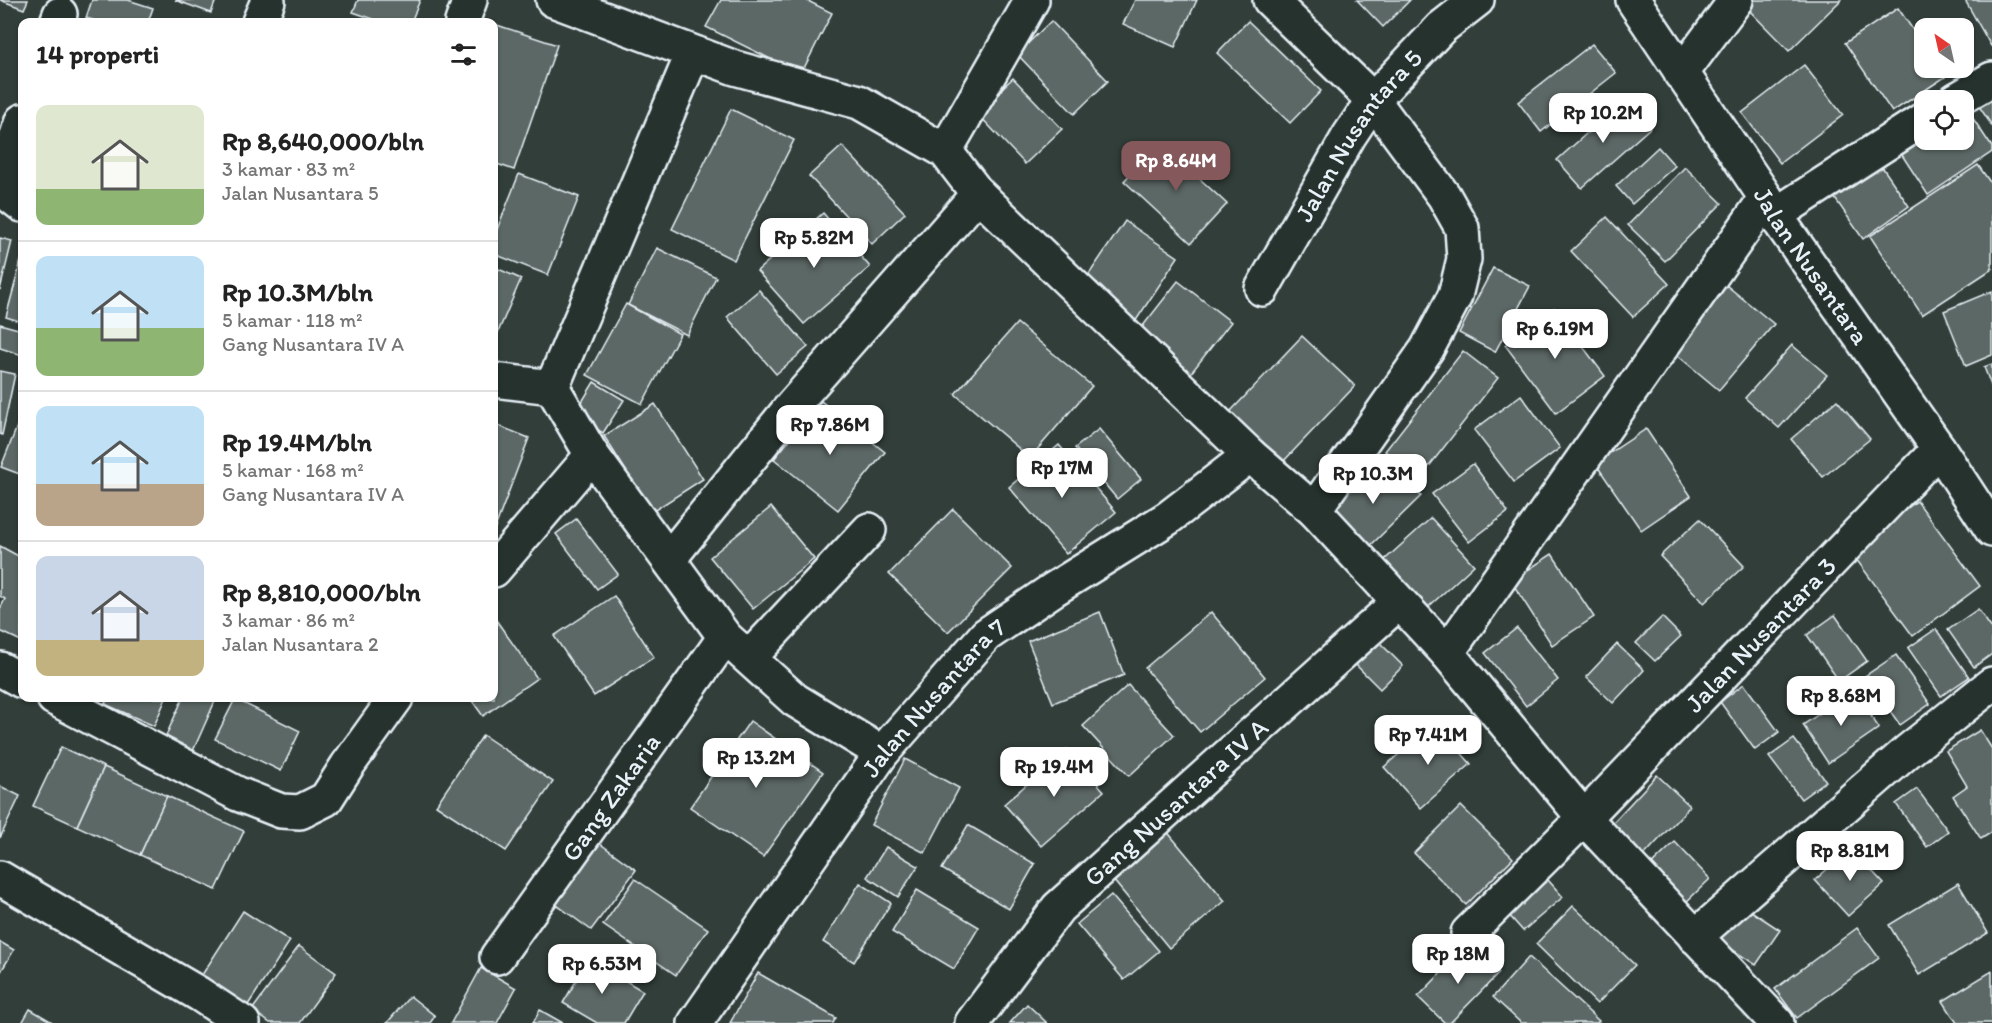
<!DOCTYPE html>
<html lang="id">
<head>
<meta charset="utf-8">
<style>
	:root { --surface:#fff; --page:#f6f6f6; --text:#222; --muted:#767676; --line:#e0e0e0; --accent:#85585c }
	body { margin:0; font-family:Itim,sans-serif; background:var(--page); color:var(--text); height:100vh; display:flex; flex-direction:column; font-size:22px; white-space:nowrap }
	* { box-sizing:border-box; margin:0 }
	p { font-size:20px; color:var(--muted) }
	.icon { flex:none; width:33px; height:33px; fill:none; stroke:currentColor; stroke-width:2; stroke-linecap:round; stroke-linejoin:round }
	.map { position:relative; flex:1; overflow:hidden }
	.panel { position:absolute; left:18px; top:18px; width:480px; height:684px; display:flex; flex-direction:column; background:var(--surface); border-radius:12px; box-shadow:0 2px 4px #0004 }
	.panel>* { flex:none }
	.needle { width:39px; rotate:326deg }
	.fabs { position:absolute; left:1914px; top:18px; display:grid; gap:12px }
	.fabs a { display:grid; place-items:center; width:60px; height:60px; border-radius:12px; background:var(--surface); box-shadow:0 2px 4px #0004; font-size:30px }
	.price { position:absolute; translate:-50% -51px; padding:0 14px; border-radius:12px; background:#fff; color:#222; font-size:20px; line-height:39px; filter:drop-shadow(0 2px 3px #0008) }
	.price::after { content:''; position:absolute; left:50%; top:36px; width:18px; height:14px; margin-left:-9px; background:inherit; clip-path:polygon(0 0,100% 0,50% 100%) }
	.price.selected { background:var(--accent); color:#fff }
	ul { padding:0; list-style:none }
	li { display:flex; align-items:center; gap:18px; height:150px; padding:0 18px }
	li+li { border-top:2px solid var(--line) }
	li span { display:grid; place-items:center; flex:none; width:168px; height:120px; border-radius:12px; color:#555 }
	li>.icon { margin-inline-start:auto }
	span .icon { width:72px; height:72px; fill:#fffc; stroke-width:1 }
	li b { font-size:26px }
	h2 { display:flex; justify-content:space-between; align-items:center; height:72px; padding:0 18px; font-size:26px }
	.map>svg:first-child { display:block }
	.building { fill:#5c6865; stroke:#e8f1f8; stroke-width:1.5 }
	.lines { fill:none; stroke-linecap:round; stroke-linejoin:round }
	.minor-casing { stroke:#e8f1f8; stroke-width:38 }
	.minor { stroke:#26332d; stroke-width:33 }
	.labels { text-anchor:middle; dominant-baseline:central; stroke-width:4.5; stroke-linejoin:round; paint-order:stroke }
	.street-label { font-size:26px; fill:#e8f1f8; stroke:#26332d }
</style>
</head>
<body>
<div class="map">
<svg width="1992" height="1023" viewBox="0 0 1992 1023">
	<rect width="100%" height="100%" fill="#323e39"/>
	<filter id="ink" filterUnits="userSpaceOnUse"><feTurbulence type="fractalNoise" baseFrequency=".0167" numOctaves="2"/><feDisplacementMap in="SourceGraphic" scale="12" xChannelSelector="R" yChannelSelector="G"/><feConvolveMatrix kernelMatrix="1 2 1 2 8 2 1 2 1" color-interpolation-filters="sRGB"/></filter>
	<g filter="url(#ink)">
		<g class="building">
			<polygon points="0,0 28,0 24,9"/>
			<polygon points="92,0 128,0 153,8 148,22 100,22 86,18"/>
			<polygon points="175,0 216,0 211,13"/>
			<polygon points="358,0 420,0 411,22 382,22 353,12"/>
			<polygon points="721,0 806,0 832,13 801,74 706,27"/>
			<polygon points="1135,0 1197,0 1175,47 1123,24"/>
			<polygon points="1357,0 1410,0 1383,27"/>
			<polygon points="1750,0 1841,0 1789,51 1744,5"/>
			<polygon points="1965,0 1992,0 1992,45 1991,46"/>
			<polygon points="1898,8 1924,46 1924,68 1939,68 1945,77 1892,112 1845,43"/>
			<polygon points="1051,21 1108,81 1074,114 1017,54"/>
			<polygon points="1248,21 1321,91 1290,123 1217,53"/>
			<polygon points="494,24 557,45 514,170 494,163"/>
			<polygon points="1592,44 1616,73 1541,132 1518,102"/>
			<polygon points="1804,65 1843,115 1780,163 1742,113"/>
			<polygon points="1013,78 1062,129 1025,164 976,112"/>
			<polygon points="1992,88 1992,126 1975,100"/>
			<polygon points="1624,100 1650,128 1582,188 1557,160"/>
			<polygon points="1964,105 1992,147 1992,152 1928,195 1898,149 1924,131 1924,140 1964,140"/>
			<polygon points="731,109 794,140 734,260 672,229"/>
			<polygon points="1160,142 1227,204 1191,243 1124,181"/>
			<polygon points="842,146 905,213 872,244 809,176"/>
			<polygon points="1658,147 1675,166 1632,204 1616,186"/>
			<polygon points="1874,155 1909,206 1863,239 1827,187"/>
			<polygon points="1978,165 1992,185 1992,269 1922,315 1870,236"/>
			<polygon points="1685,167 1722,203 1665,261 1628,225"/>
			<polygon points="519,174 579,197 548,275 494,254 494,237"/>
			<polygon points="823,213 870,267 804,324 757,271"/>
			<polygon points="1607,217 1669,284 1633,317 1571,251"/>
			<polygon points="1125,221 1178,257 1133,325 1079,289"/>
			<polygon points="0,238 12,241 0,290"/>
			<polygon points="657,248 716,277 687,335 628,305"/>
			<polygon points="22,257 22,322 6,317"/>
			<polygon points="494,267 521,279 496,337 494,336"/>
			<polygon points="1493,268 1530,286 1495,352 1459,333"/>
			<polygon points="1178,281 1231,322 1184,382 1131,341"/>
			<polygon points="1726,285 1774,324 1719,390 1671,350"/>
			<polygon points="759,290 808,347 776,374 727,317"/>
			<polygon points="1992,291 1992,355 1966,366 1944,311"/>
			<polygon points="626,304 680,334 642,404 587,375"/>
			<polygon points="1554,308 1605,376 1556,413 1505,345"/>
			<polygon points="1017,323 1092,386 1030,458 955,394"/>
			<polygon points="0,324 22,330 22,355 0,348"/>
			<polygon points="1302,336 1355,386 1281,464 1229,413"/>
			<polygon points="1792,345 1827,375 1779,428 1745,398"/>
			<polygon points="1463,351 1498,378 1420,478 1385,451"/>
			<polygon points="1992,364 1992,388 1984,367"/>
			<polygon points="0,371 15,374 2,435 0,434"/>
			<polygon points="594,382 624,400 603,433 574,415"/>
			<polygon points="1521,395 1560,448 1514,482 1474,430"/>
			<polygon points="1837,400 1870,439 1823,477 1791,439"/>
			<polygon points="821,401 885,452 838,510 774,459"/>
			<polygon points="655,404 703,479 652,512 604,436"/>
			<polygon points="22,414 22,475 1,467"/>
			<polygon points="494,424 529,438 495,528 494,528"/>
			<polygon points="1099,429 1141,479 1117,499 1075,448"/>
			<polygon points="1646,429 1691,496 1641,530 1595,463"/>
			<polygon points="1059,445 1116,512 1066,554 1009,487"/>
			<polygon points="1384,458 1421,496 1363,553 1325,514"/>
			<polygon points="1473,464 1508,512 1469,542 1432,494"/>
			<polygon points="1917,501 1980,586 1913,636 1850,551"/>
			<polygon points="771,507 814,559 753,609 710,557"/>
			<polygon points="953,509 1012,568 948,632 889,574"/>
			<polygon points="1431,518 1474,565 1424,611 1380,564"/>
			<polygon points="576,519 618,574 597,589 556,534"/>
			<polygon points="1700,519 1744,566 1704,603 1660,556"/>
			<polygon points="0,546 22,558 21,641 0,631 0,609 5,599 0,596"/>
			<polygon points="1552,554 1594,617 1552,645 1511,581"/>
			<polygon points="614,596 654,657 594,696 554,636"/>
			<polygon points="1978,609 1992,629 1992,654 1974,667 1948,630"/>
			<polygon points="1100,612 1124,675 1053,703 1028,641"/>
			<polygon points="1211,612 1265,677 1200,732 1145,668"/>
			<polygon points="1835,615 1867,661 1839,681 1807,635"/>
			<polygon points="1662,617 1681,636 1655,661 1636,643"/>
			<polygon points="496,620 537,678 483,716 470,698 494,698 494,622"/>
			<polygon points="1517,628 1558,680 1526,706 1485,653"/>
			<polygon points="1936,629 1969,677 1941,696 1908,648"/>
			<polygon points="1376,639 1403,666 1380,689 1353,662"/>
			<polygon points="1617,644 1644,670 1613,703 1586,677"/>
			<polygon points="1896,655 1930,704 1900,725 1865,676"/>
			<polygon points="1744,684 1779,732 1755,750 1720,702"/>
			<polygon points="1128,685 1174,735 1129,776 1083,726"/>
			<polygon points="1854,690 1879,728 1828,763 1803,725"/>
			<polygon points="108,698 166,698 154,726 105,704"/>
			<polygon points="183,698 216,699 193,751 165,738"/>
			<polygon points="235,699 300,731 281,771 215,739"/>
			<polygon points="750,721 823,772 763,857 690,807"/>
			<polygon points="1435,723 1471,764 1421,808 1384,767"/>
			<polygon points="1980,730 1992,749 1992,832 1981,839 1953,796 1967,786 1946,751"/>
			<polygon points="483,735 553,782 506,851 436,805"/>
			<polygon points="1794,739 1826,781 1801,799 1769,757"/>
			<polygon points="61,747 104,767 77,826 33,806"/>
			<polygon points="1067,749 1104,791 1041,846 1004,804"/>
			<polygon points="905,759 959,788 925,853 871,825"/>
			<polygon points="104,767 167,796 140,855 77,826"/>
			<polygon points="1657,775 1690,806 1638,862 1604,832"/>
			<polygon points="0,786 20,796 0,838"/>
			<polygon points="1917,789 1948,831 1927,847 1896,804"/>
			<polygon points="167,796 244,831 216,890 140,855"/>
			<polygon points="1461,806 1513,858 1466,905 1414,853"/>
			<polygon points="968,825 1035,864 1009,909 942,869"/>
			<polygon points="1165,829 1225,901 1169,948 1109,875"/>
			<polygon points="591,837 636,870 591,930 546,897"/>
			<polygon points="1675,842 1710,879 1683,905 1648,868"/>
			<polygon points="886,847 918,866 898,897 867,877"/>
			<polygon points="1851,848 1884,884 1848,916 1815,880"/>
			<polygon points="635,879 708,929 676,975 603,925"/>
			<polygon points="1548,880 1563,897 1523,931 1508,914"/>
			<polygon points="860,883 891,903 854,962 823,942"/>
			<polygon points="1958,883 1988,933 1919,975 1889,925"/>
			<polygon points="917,890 979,927 954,969 892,932"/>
			<polygon points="1111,895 1159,951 1124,980 1077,924"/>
			<polygon points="1739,903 1780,930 1756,965 1716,939"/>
			<polygon points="1573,906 1635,965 1597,1004 1536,944"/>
			<polygon points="243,911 290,941 246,1008 200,978"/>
			<polygon points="1857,928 1879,958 1797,1018 1775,989"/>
			<polygon points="0,942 14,950 0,973"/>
			<polygon points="1469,944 1499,973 1450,1023 1445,1023 1418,997"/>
			<polygon points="299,946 336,973 300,1023 270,1023 252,1010"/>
			<polygon points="1529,957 1599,1021 1597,1023 1521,1023 1493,997"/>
			<polygon points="589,959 643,991 624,1023 597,1023 563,1003"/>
			<polygon points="481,968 516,988 497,1023 451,1023"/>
			<polygon points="1992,971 1992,1023 1957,1023 1943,1001"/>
			<polygon points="758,973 836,1018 833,1023 730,1023"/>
			<polygon points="410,996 435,1016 430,1023 387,1023"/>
			<polygon points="1027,1004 1047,1023 1010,1023"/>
			<polygon points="30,1009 54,1023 22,1023"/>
			<polygon points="540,1010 563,1023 533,1023"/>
		</g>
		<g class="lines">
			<g class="minor-casing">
				<g id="minor">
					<polyline points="553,0 735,68 859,102 945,151 978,194 1250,455 1314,510 1447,653"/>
					<polyline points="1270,0 1373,100 1444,196 1462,228 1464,259 1455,296 1427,349 1314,510"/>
					<path id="s1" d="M 1633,0 L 1766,198 L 1775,215 L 1939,449 L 1992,530"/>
					<polyline points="57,22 60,14"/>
					<polyline points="259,22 268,1"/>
					<polyline points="462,22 470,0"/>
					<polyline points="1681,74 1736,0"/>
					<polyline points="1956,100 1992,79"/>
					<polyline points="22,121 4,174 4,191 22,205"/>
					<polyline points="945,151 1032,0"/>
					<polyline points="1766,198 1447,653 1584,818 1777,1023"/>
					<polyline points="1775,215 1924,119"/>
					<path id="s2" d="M 1262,289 L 1349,136 L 1373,100 L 1441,28 L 1477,0"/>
					<polyline points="494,380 552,387"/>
					<polyline points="552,387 592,455 725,637 795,700 882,753"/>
					<polyline points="552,387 693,53"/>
					<polyline points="669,559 791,407 978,194"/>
					<polyline points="494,570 592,455"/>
					<polyline points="749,658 869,530"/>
					<polyline points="0,669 22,681"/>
					<polyline points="54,698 238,794 281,811 300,812 326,799 347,766 396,698"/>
					<polyline points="0,878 199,994 243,1023"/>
					<path id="s3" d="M 1468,933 L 1584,818 L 1939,449"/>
					<polyline points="1695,937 1908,751 1992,684"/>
					<path id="s4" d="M 497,957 L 725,637"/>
					<path id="s5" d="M 695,1023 L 882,753 L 986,635 L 1054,589 L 1168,518 L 1250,455"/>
					<path id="s6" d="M 972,1023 L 1058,908 L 1399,602"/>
				</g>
			</g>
			<use href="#minor" class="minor"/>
		</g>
	</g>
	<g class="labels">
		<g class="street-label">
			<text stroke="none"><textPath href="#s2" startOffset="182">Jalan Nusantara 5</textPath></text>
			<text stroke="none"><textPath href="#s1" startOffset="320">Jalan Nusantara</textPath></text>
			<text stroke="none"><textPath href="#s3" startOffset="418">Jalan Nusantara 3</textPath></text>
			<text stroke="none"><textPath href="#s5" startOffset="404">Jalan Nusantara 7</textPath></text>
			<text stroke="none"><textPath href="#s4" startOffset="196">Gang Zakaria</textPath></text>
			<text stroke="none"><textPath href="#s6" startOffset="302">Gang Nusantara IV A</textPath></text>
		</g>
	</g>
</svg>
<div class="fabs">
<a><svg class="needle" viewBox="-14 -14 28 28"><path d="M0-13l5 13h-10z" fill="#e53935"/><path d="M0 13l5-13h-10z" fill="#767676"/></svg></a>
<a><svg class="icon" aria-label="locate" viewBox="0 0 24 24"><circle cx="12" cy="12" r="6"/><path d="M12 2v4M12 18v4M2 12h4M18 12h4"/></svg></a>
</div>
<b class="price" style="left:1603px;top:144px">Rp 10.2M</b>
<b class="price selected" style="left:1176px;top:192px">Rp 8.64M</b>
<b class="price" style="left:814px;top:269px">Rp 5.82M</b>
<b class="price" style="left:1555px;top:360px">Rp 6.19M</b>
<b class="price" style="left:830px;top:456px">Rp 7.86M</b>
<b class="price" style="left:1062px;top:499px">Rp 17M</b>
<b class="price" style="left:1373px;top:505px">Rp 10.3M</b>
<b class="price" style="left:1841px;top:727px">Rp 8.68M</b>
<b class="price" style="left:1428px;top:766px">Rp 7.41M</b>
<b class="price" style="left:756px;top:789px">Rp 13.2M</b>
<b class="price" style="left:1054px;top:798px">Rp 19.4M</b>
<b class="price" style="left:1850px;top:882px">Rp 8.81M</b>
<b class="price" style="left:1458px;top:985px">Rp 18M</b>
<b class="price" style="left:602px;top:995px">Rp 6.53M</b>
<section class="panel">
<h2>14 properti<svg class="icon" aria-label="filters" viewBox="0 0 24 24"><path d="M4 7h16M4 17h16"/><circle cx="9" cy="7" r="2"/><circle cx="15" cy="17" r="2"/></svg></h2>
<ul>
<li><span style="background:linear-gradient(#dfe7d0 70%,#8fb573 0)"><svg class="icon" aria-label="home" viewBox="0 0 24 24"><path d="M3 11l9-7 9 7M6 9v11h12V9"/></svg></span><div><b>Rp 8,640,000/bln</b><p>3 kamar · 83 m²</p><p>Jalan Nusantara 5</p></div></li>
<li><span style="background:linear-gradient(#bfe0f5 60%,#8fb573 0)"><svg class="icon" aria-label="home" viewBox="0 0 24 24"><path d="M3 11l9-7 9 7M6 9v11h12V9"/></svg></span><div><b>Rp 10.3M/bln</b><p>5 kamar · 118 m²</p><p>Gang Nusantara IV A</p></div></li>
<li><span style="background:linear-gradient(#bfe0f5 65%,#b9a48a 0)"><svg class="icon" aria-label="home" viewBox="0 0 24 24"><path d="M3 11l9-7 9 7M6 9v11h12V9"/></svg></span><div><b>Rp 19.4M/bln</b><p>5 kamar · 168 m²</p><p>Gang Nusantara IV A</p></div></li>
<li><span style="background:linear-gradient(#c9d6e8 70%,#c2b280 0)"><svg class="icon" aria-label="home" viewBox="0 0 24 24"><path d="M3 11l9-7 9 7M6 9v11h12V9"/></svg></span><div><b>Rp 8,810,000/bln</b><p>3 kamar · 86 m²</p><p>Jalan Nusantara 2</p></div></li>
</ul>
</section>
</div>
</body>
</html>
